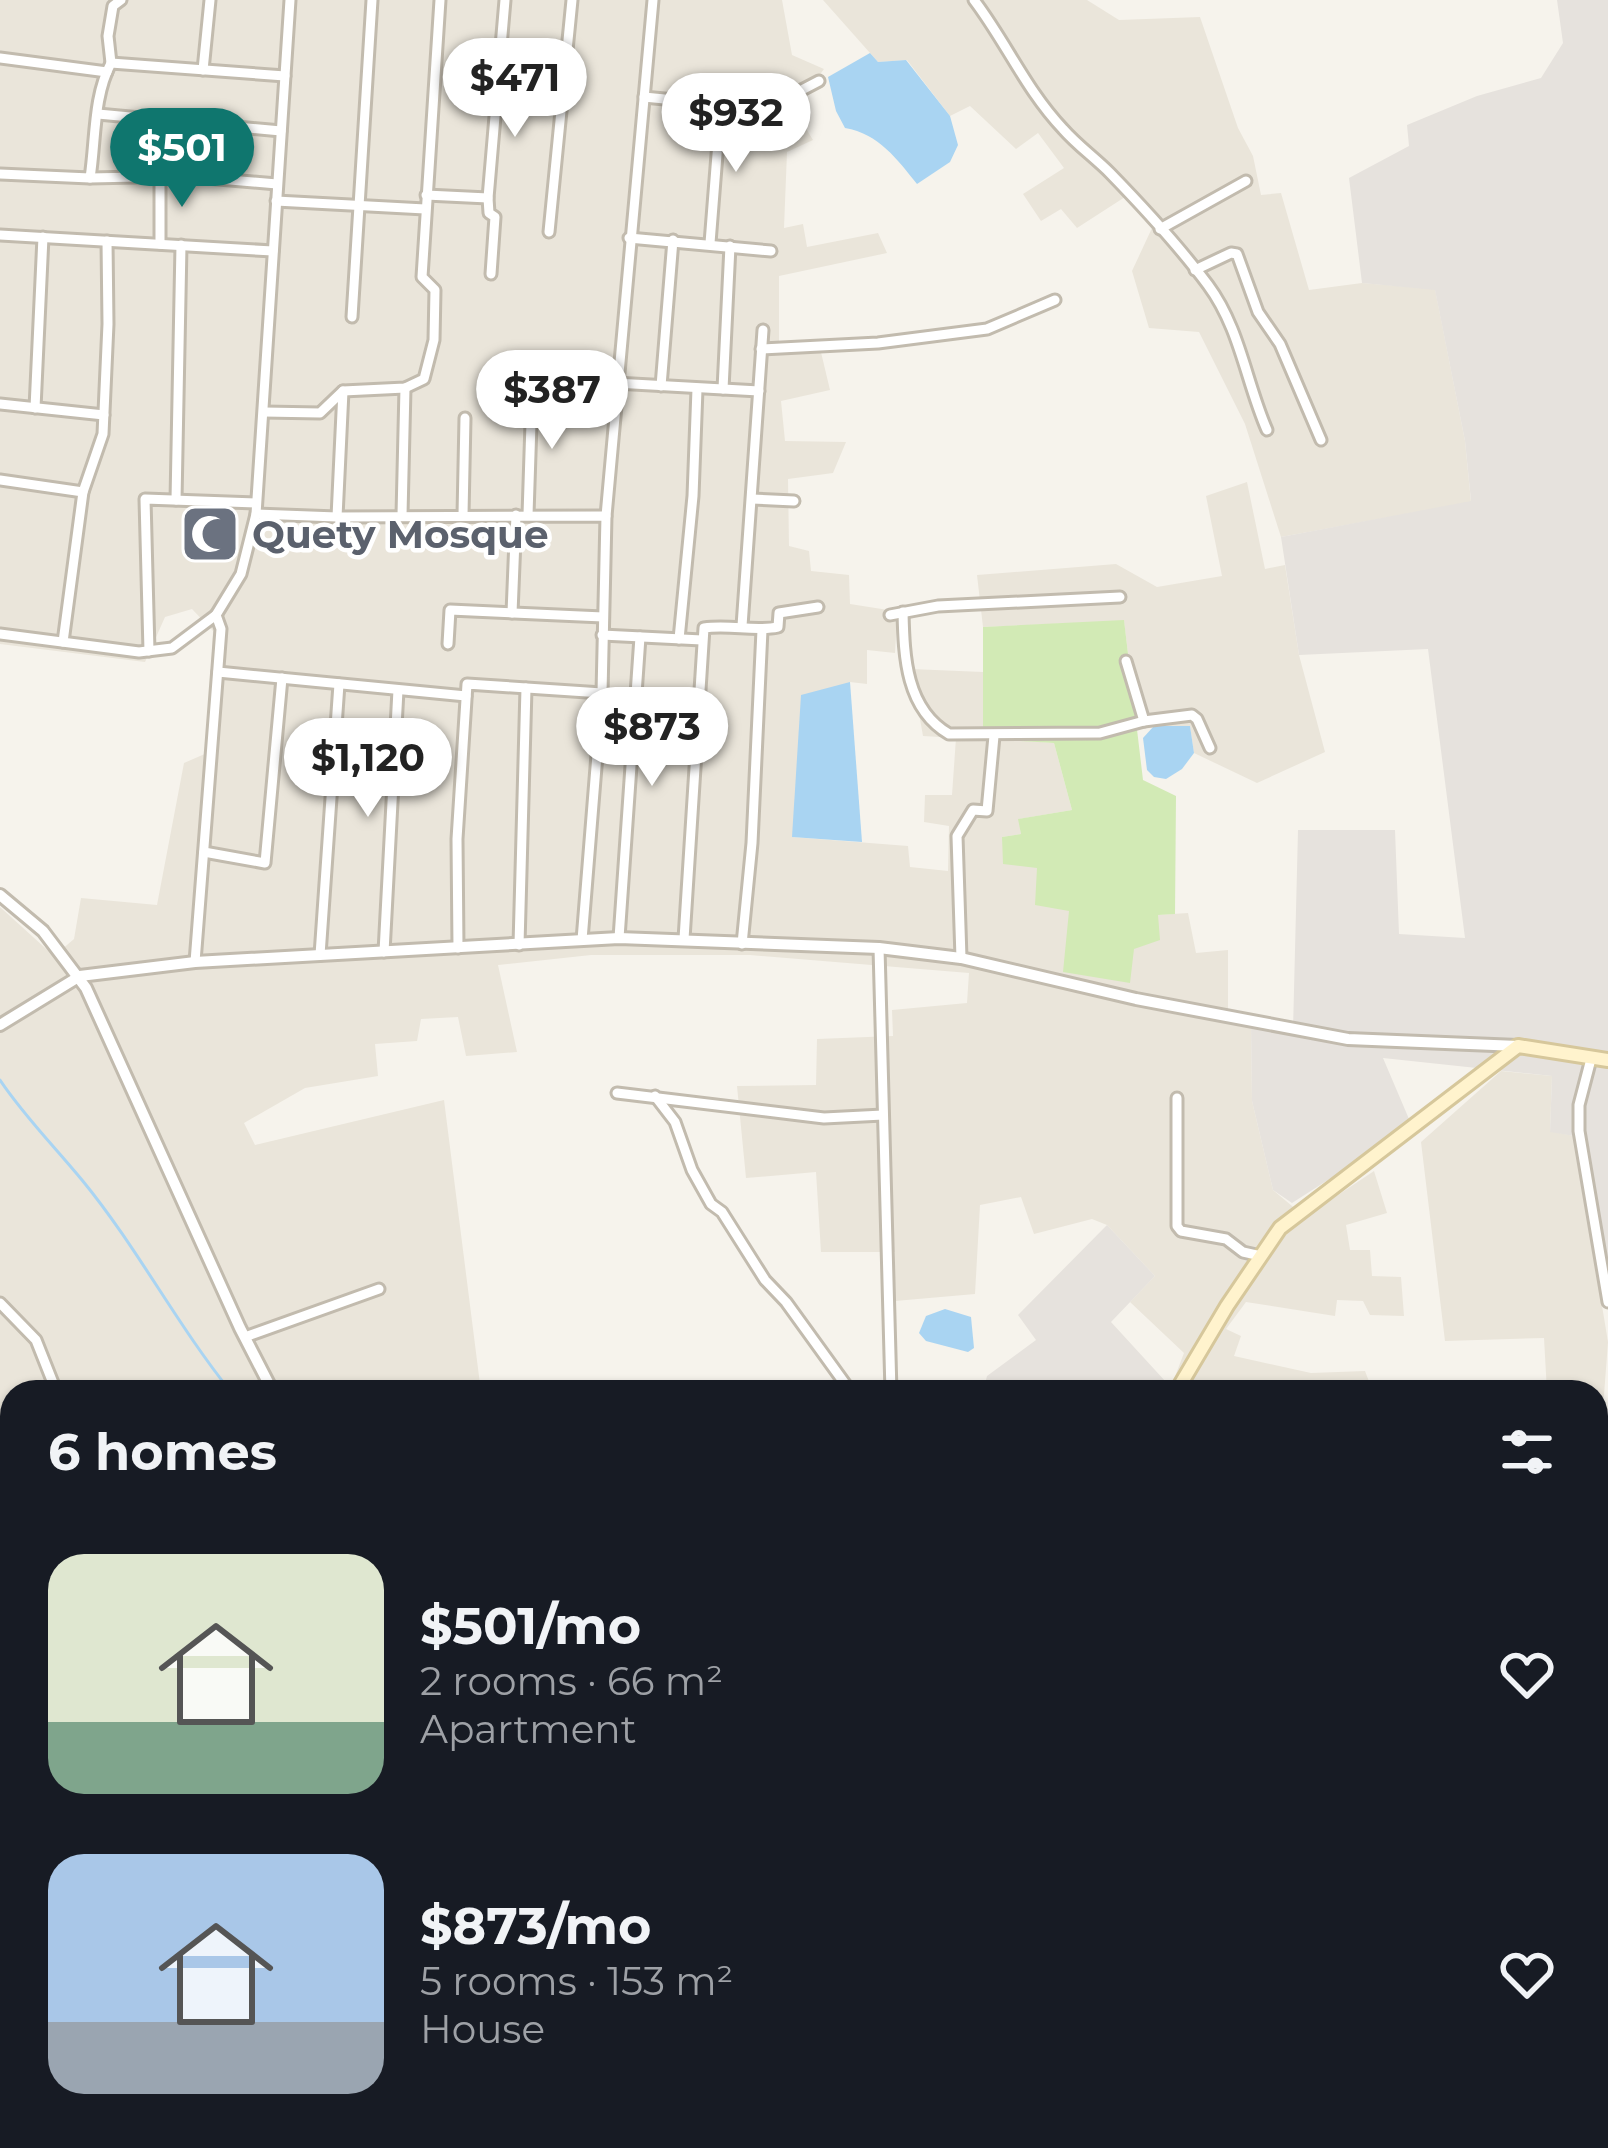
<!DOCTYPE html>
<html lang="en">
<head>
<meta charset="utf-8">
<style>
	:root { --surface:#171b24; --page:#242831; --text:#f1f3f6; --muted:#9ea1a6; --accent:#0f766e }
	body { margin:0; font-family:Montserrat,sans-serif; background:var(--page); color:var(--text); height:100vh; display:flex; flex-direction:column; font-size:45px; white-space:nowrap }
	* { box-sizing:border-box; margin:0 }
	p { font-size:39px; color:var(--muted) }
	.icon { flex:none; width:66px; height:66px; fill:none; stroke:currentColor; stroke-width:2; stroke-linecap:round; stroke-linejoin:round }
	.map { position:relative; flex:1; overflow:hidden }
	.drawer { position:absolute; left:0px; top:1380px; width:1608px; height:768px; display:flex; flex-direction:column; background:var(--surface); border-radius:36px 36px 0 0; box-shadow:0 3px 9px #0004 }
	.drawer>* { flex:none }
	.price { position:absolute; translate:-50% -102px; padding:0 27px; border-radius:42px; background:#fff; color:#222; font-size:39px; line-height:78px; filter:drop-shadow(0 3px 6px #0008) }
	.price::after { content:''; position:absolute; left:50%; top:72px; width:36px; height:27px; margin-left:-18px; background:inherit; clip-path:polygon(0 0,100% 0,50% 100%) }
	.price.current { background:var(--accent); color:#fff }
	ul { padding:0; list-style:none }
	li { display:flex; align-items:center; gap:36px; height:300px; padding:0 48px }
	li span { display:grid; place-items:center; flex:none; width:336px; height:240px; border-radius:36px; color:#555 }
	li>.icon { margin-inline-start:auto }
	span .icon { width:144px; height:144px; fill:#fffc; stroke-width:1 }
	li b { font-size:51px }
	h2 { display:flex; justify-content:space-between; align-items:center; height:144px; padding:0 48px; font-size:51px }
	.map>svg:first-child { display:block }
	.residential { fill:#eae5da }
	.industrial { fill:#e6e2dd }
	.green { fill:#d2eab5 }
	.water { fill:#a9d4f2 }
	.lines { fill:none; stroke-linecap:round; stroke-linejoin:round }
	.stream { stroke:#a9d4f2; stroke-width:3 }
	.minor-casing { stroke:#c2bbae; stroke-width:15 }
	.tertiary-casing { stroke:#c2bbae; stroke-width:16 }
	.secondary-casing { stroke:#d6c79b; stroke-width:18 }
	.minor { stroke:#fff; stroke-width:9 }
	.tertiary { stroke:#fff; stroke-width:10 }
	.secondary { stroke:#fff3cd; stroke-width:12 }
	.labels { text-anchor:middle; dominant-baseline:central; stroke-width:9; stroke-linejoin:round; paint-order:stroke }
	.worship-label { font-size:39px; font-weight:bold; fill:#5b616d; stroke:#fff; text-anchor:start }
</style>
</head>
<body>
<div class="map">
<svg width="1608" height="2148" viewBox="0 0 1608 2148">
	<rect width="100%" height="100%" fill="#f6f3ec"/>
	<g class="residential">
		<polygon points="0,0 782,0 792,55 824,69 794,109 813,140 787,152 784,228 803,224 807,247 878,233 887,253 779,276 779,346 820,348 830,390 781,401 785,441 846,442 833,473 788,479 789,546 809,551 811,571 849,575 850,604 888,610 897,620 895,653 867,650 867,684 850,682 792,837 908,846 910,867 948,871 949,826 924,822 925,795 952,795 956,738 923,736 911,669 983,672 983,738 1054,743 1072,810 1019,819 1021,834 1002,837 1038,868 1069,911 1134,949 1157,915 1188,913 1196,953 1228,950 1228,1020 1251,1026 1252,1101 1273,1190 1305,1217 1374,1171 1387,1213 1346,1225 1350,1250 1370,1250 1372,1276 1401,1277 1404,1316 1370,1315 1363,1301 1337,1300 1335,1316 1246,1302 1226,1329 1241,1336 1234,1356 1311,1373 1365,1371 1373,1392 1186,1392 1174,1379 1184,1353 1130,1302 1155,1276 1107,1225 1092,1219 1034,1234 1021,1197 980,1205 975,1294 895,1301 895,1252 821,1252 816,1172 746,1178 737,1086 816,1085 817,1039 893,1036 892,1010 967,1003 969,973 750,955 591,955 498,965 517,1052 466,1056 458,1017 421,1019 417,1041 375,1044 378,1076 305,1088 244,1123 255,1145 444,1100 481,1392 12,1392 12,2136 1535,2136 1531,2148 0,2148 0,907 54,956 74,939 81,898 157,905 184,763 207,753 213,631 192,609 165,617 145,662 0,644"/>
		<polygon points="823,0 1087,0 1119,20 1200,17 1238,128 1253,156 1261,195 1281,193 1309,290 1362,283 1435,289 1465,441 1471,502 1281,537 1245,424 1199,332 1149,328 1132,271 1152,228 1125,197 1077,228 1061,209 1041,221 1023,194 1064,168 1038,133 1016,149 970,106 950,116 907,60 878,62"/>
		<polygon points="1247,482 1265,569 1285,565 1299,655 1325,752 1257,783 1194,753 1190,726 1137,726 1124,621 983,627 977,575 1116,564 1157,587 1222,576 1206,496"/>
		<polygon points="1501,1071 1552,1076 1550,1131 1574,1136 1608,1342 1601,1435 1608,1436 1608,1938 1596,1962 1596,1392 1547,1392 1544,1338 1445,1341 1421,1142"/>
	</g>
	<g class="industrial">
		<polygon points="1557,0 1608,0 1608,1270 1586,1138 1550,1132 1552,1076 1383,1058 1409,1119 1370,1153 1292,1203 1273,1190 1252,1101 1251,1026 1293,1030 1298,830 1395,830 1399,934 1465,938 1428,649 1299,655 1281,537 1471,501 1465,441 1435,290 1362,283 1349,178 1409,146 1407,125 1477,96 1541,78 1563,43"/>
		<polygon points="1107,1225 1155,1276 1111,1322 1166,1382 1158,1392 983,1392 987,1376 1036,1340 1018,1315"/>
	</g>
	<g class="green">
		<polygon points="1124,620 1143,780 1176,796 1175,914 1158,915 1160,940 1134,949 1130,983 1063,972 1069,911 1035,905 1037,868 1003,864 1002,837 1021,834 1018,819 1072,810 1054,743 983,739 983,627"/>
		<polygon points="4,1803 12,1817 12,2136 211,2136 161,2148 0,2148 0,1804"/>
	</g>
	<g class="water">
		<path d="M 870,53 L 878,62 L 906,60 L 950,116 L 958,145 L 950,162 L 917,184 C 897,159 879,134 845,128 L 836,111 L 828,77 Z"/>
		<polygon points="850,682 862,842 792,837 801,695"/>
		<polygon points="1154,726 1190,726 1194,753 1182,769 1166,779 1154,777 1147,770 1143,738"/>
		<polygon points="945,1309 971,1317 974,1348 968,1352 926,1341 919,1333 926,1316"/>
	</g>
	<g class="lines">
		<g class="stream">
			<path d="M 0,1080 C 24,1116 55,1147 82,1180 C 137,1247 177,1325 231,1392"/>
			<polyline points="538,2136 545,2148"/>
		</g>
		<g class="minor-casing">
			<g id="minor">
				<path d="M 974,0 C 1006,42 1026,90 1063,129 C 1077,145 1095,158 1110,173 C 1144,208 1179,246 1208,285 C 1240,328 1246,382 1267,430"/>
				<polyline points="0,58 107,72"/>
				<polyline points="111,63 108,36 113,6 121,0"/>
				<polyline points="203,70 210,0"/>
				<polyline points="644,97 756,108 775,104 819,81"/>
				<polyline points="98,114 281,131"/>
				<path d="M 0,174 L 90,178 C 96,139 93,97 111,63 L 285,76"/>
				<polyline points="160,176 160,244"/>
				<polyline points="90,178 183,176 277,184"/>
				<polyline points="426,195 488,198"/>
				<polyline points="276,201 425,209"/>
				<polyline points="1160,229 1246,181"/>
				<polyline points="549,232 572,0"/>
				<polyline points="0,235 273,251"/>
				<polyline points="629,238 771,251"/>
				<polyline points="710,243 721,104"/>
				<polyline points="1195,270 1231,253 1237,254 1258,312 1280,344 1321,440"/>
				<polyline points="491,274 495,217 489,213 488,198 505,0"/>
				<polyline points="352,317 372,0"/>
				<polyline points="761,349 878,343 987,329 1055,300"/>
				<polyline points="615,383 759,391"/>
				<polyline points="661,386 673,240"/>
				<polyline points="723,389 730,246"/>
				<polyline points="0,404 104,415"/>
				<polyline points="35,408 43,237"/>
				<polyline points="264,412 320,413 343,391 405,388 424,379 434,340 435,290 422,277 440,0"/>
				<polyline points="0,480 83,492"/>
				<polyline points="752,499 794,501"/>
				<polyline points="176,500 181,245"/>
				<polyline points="256,514 337,517 606,516 602,693 582,940"/>
				<polyline points="402,515 405,388"/>
				<polyline points="463,515 465,418"/>
				<polyline points="528,515 531,423 538,421 539,389"/>
				<polyline points="606,516 653,0"/>
				<polyline points="337,517 343,391"/>
				<path d="M 903,612 C 904,657 906,709 949,734 L 1100,733 L 1144,721 L 1192,715 L 1197,719 L 1210,748"/>
				<polyline points="512,613 516,515"/>
				<polyline points="216,615 241,574 256,514 290,0"/>
				<polyline points="890,615 938,606 1120,597"/>
				<polyline points="742,626 763,330"/>
				<polyline points="0,634 139,652 172,648 216,615 221,629 195,962"/>
				<polyline points="602,635 702,640"/>
				<polyline points="679,639 693,496 697,389"/>
				<polyline points="63,642 83,492 103,434 108,324 107,241"/>
				<polyline points="448,644 450,610 603,617"/>
				<polyline points="149,651 145,499 256,503"/>
				<polyline points="1126,661 1144,721"/>
				<polyline points="218,672 466,696"/>
				<polyline points="204,852 265,863 282,678"/>
				<polyline points="619,938 640,637"/>
				<path d="M 684,939 L 704,628 C 730,624 754,632 778,627 L 779,613 L 818,607"/>
				<polyline points="742,944 752,843 762,630"/>
				<polyline points="519,945 526,688"/>
				<polyline points="458,948 457,839 467,684 602,693"/>
				<polyline points="879,948 891,1392"/>
				<polyline points="384,952 398,690"/>
				<polyline points="320,955 339,684"/>
				<polyline points="961,958 957,836 973,810 987,811 994,736"/>
				<polyline points="1591,1059 1579,1105 1579,1131 1608,1302"/>
				<polyline points="617,1093 824,1118 883,1115"/>
				<polyline points="655,1096 675,1122 692,1170 711,1204 722,1212 765,1280 786,1302 851,1392"/>
				<polyline points="1177,1098 1177,1226 1181,1231 1226,1239 1243,1252 1261,1256"/>
				<polyline points="0,1303 36,1340 55,1388 51,1392"/>
				<polyline points="245,1337 379,1289"/>
				<polyline points="1596,1508 1608,1424"/>
				<polyline points="0,1530 12,1548"/>
				<polyline points="1596,1559 1608,1610"/>
				<polyline points="1596,1894 1608,1870"/>
				<polyline points="1596,1910 1608,1912"/>
				<polyline points="262,2136 265,2148"/>
				<polyline points="515,2136 520,2148"/>
				<polyline points="1514,2136 1514,2148"/>
				<polyline points="201,2148 237,2136"/>
			</g>
		</g>
		<g class="tertiary-casing">
			<g id="tertiary">
				<polyline points="0,895 43,931 86,988 240,1328 273,1392"/>
				<polyline points="0,1025 80,976 195,962 619,938 879,948 961,958 1136,999 1348,1039 1518,1046"/>
				<polyline points="783,2136 793,2148"/>
			</g>
		</g>
		<g class="secondary-casing">
			<g id="secondary">
				<polyline points="1176,1392 1227,1306 1280,1228 1518,1046 1608,1060"/>
				<polyline points="0,1794 12,1792"/>
			</g>
		</g>
		<use href="#minor" class="minor"/>
		<use href="#tertiary" class="tertiary"/>
		<use href="#secondary" class="secondary"/>
	</g>
	<defs>
		<g id="mosque-square" transform="scale(3)"><rect x="-9" y="-9" width="18" height="18" rx="4" fill="#6b7280" stroke="#fff"/><path d="M3.5-4.9A6 6 0 1 0 3.5 4.9A5 5 0 1 1 3.5-4.9Z" fill="#fff"/></g>
	</defs>
	<g fill-rule="evenodd">
		<use href="#mosque-square" x="210" y="534"/>
	</g>
	<g class="labels">
		<g class="worship-label">
			<text x="252" y="534">Quety Mosque</text>
		</g>
	</g>
</svg>
<b class="price" style="left:515px;top:140px">$471</b>
<b class="price" style="left:736px;top:175px">$932</b>
<b class="price current" style="left:182px;top:210px">$501</b>
<b class="price" style="left:552px;top:452px">$387</b>
<b class="price" style="left:652px;top:789px">$873</b>
<b class="price" style="left:368px;top:820px">$1,120</b>
<section class="drawer">
<h2>6 homes<svg class="icon" aria-label="filters" viewBox="0 0 24 24"><path d="M4 7h16M4 17h16"/><circle cx="9" cy="7" r="2"/><circle cx="15" cy="17" r="2"/></svg></h2>
<ul>
<li><span style="background:linear-gradient(#dfe7d0 70%,#7fa58c 0)"><svg class="icon" aria-label="home" viewBox="0 0 24 24"><path d="M3 11l9-7 9 7M6 9v11h12V9"/></svg></span><div><b>$501/mo</b><p>2 rooms · 66 m²</p><p>Apartment</p></div><svg class="icon" aria-label="heart" viewBox="0 0 24 24"><path d="M12 20l-8-8c-3-5 5-10 8-4 3-6 11-1 8 4z"/></svg></li>
<li><span style="background:linear-gradient(#a9c7e8 70%,#9aa5b1 0)"><svg class="icon" aria-label="home" viewBox="0 0 24 24"><path d="M3 11l9-7 9 7M6 9v11h12V9"/></svg></span><div><b>$873/mo</b><p>5 rooms · 153 m²</p><p>House</p></div><svg class="icon" aria-label="heart" viewBox="0 0 24 24"><path d="M12 20l-8-8c-3-5 5-10 8-4 3-6 11-1 8 4z"/></svg></li>
</ul>
</section>
</div>
</body>
</html>
